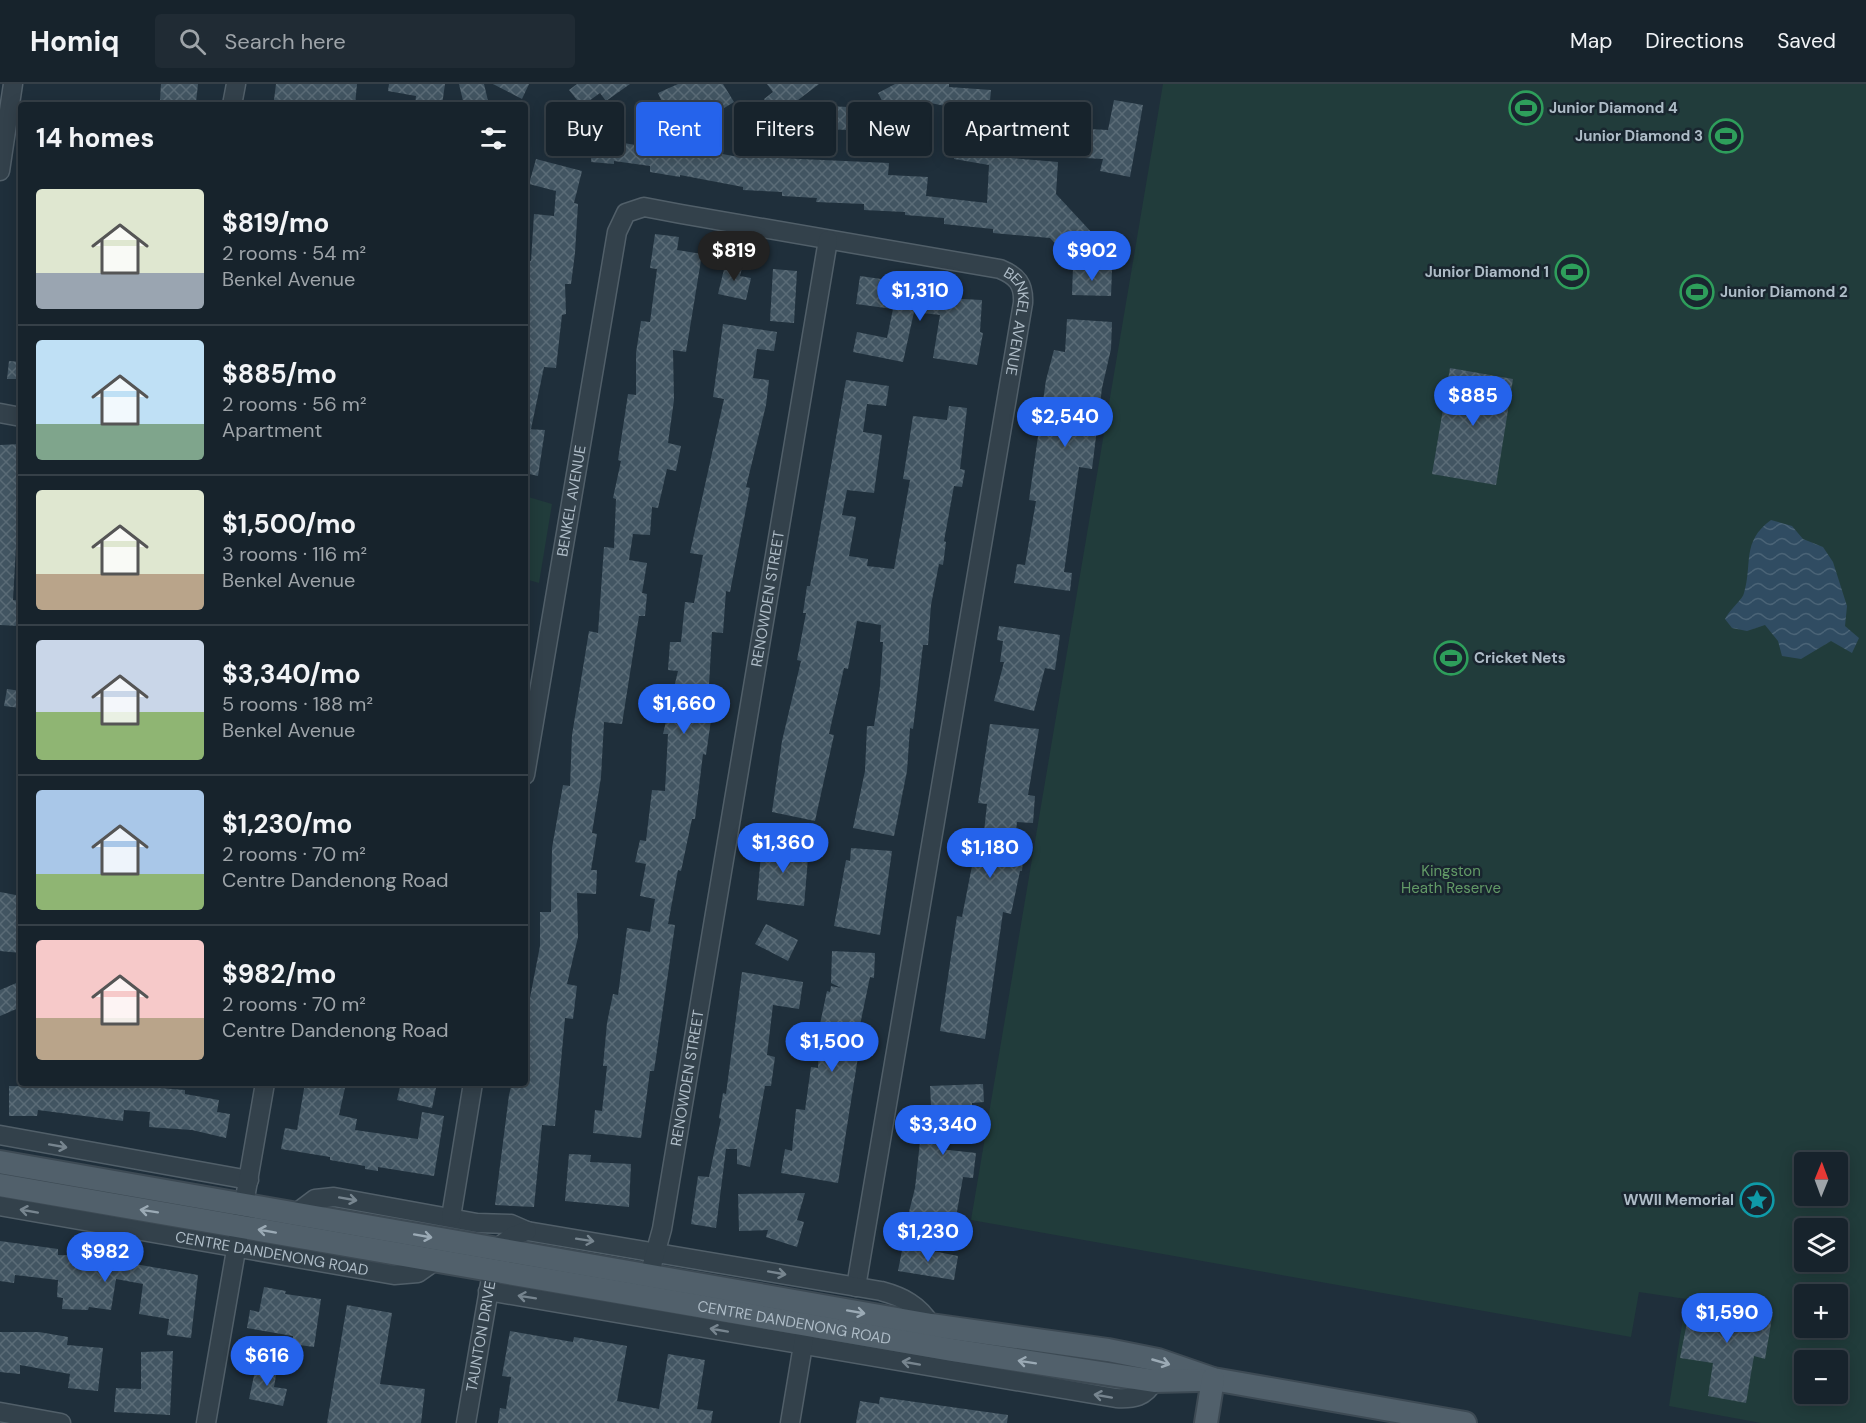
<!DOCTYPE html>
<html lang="en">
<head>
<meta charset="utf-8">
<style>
	:root { --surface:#17232c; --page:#202b34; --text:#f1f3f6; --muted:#9ea4a9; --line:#364048; --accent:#2563eb }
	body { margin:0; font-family:"DM Sans",sans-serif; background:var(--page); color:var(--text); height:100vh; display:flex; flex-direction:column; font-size:22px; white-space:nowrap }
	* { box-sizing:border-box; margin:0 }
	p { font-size:20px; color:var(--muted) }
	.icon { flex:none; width:33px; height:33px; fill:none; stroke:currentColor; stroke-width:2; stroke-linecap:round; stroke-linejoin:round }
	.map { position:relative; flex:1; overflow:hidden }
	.sheet { position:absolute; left:18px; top:18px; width:510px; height:984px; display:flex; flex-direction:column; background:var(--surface); border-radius:6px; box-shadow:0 3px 15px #0003,0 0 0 2px var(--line) }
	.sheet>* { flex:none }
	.banner { position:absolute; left:546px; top:18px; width:570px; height:54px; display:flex; gap:12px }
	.needle { width:39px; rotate:1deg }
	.buttons { position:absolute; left:1794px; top:1068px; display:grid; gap:12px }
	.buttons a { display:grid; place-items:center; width:54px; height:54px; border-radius:6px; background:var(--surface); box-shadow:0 3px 15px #0003,0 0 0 2px var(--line); font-size:30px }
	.price { position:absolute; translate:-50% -51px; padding:0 14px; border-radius:21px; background:var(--accent); color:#fff; font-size:20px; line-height:39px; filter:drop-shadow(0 2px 3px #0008) }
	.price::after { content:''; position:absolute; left:50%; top:36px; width:18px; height:14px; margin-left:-9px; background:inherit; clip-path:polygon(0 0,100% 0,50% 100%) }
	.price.selected { background:#222; color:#fff }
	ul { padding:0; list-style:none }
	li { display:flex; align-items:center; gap:18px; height:150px; padding:0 18px }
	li+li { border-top:2px solid var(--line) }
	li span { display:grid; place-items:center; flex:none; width:168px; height:120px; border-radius:6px; color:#555 }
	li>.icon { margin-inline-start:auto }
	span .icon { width:72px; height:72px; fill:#fffc; stroke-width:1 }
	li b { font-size:26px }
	h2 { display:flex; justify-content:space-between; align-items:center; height:72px; padding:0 18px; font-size:26px }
	.chip { padding:0 21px; border-radius:6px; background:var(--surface); box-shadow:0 3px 15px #0003,0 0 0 2px var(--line); font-size:21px; line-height:54px }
	.chip.selected { background:var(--accent); color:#fff }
	header { display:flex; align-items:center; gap:36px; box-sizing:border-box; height:84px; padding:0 30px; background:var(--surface); border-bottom:2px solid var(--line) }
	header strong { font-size:28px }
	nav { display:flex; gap:33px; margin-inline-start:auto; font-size:21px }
	.search { width:420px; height:54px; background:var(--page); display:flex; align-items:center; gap:15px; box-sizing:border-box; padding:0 21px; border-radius:6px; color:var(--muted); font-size:22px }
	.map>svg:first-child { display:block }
	.green { fill:#213c3b; fill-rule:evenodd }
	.water { fill:url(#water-waves) }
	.building { fill:url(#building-cross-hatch) }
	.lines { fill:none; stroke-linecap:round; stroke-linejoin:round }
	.minor-casing { stroke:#515f69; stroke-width:21 }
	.major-casing { stroke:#3d4a54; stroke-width:26 }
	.minor { stroke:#33414b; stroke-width:18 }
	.major { stroke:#51606b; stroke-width:22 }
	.oneway { stroke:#77858f }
	.oneway2 { stroke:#9baab5 }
	.labels { text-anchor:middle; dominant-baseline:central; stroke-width:5; stroke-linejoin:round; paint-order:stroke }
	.poi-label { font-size:15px; font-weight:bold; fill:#aebcc7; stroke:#19262f; text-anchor:start }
	.street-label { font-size:15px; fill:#aebcc7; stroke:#19262f }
	.park-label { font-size:15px; fill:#639a67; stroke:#19262f }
</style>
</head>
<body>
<header>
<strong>Homiq</strong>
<div class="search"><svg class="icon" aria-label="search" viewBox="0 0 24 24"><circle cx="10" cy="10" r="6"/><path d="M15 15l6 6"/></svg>Search here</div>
<nav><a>Map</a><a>Directions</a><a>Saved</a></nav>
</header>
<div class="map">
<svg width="1866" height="1339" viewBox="0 0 1866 1339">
	<defs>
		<pattern id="water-waves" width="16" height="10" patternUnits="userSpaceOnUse" patternTransform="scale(1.5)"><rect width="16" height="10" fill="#304c62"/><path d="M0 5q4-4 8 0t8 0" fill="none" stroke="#4b6477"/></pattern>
		<pattern id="building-cross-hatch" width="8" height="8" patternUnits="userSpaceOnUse" patternTransform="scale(1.5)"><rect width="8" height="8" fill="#425562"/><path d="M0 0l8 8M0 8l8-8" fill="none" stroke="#5b6c77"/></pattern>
	</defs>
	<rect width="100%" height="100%" fill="#1f2f3b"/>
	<g class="green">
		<path d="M 1163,0 L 1866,0 L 1866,1339 L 1761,1339 L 1669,1322 L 1686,1215 L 1639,1208 L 1631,1253 L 971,1136 ZM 1804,1078 L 1838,1078 L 1838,1112 L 1804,1112 ZM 1804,1144 L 1838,1144 L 1838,1178 L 1804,1178 ZM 1804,1210 L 1838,1210 L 1838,1244 L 1804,1244 ZM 1804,1276 L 1838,1276 L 1838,1310 L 1804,1310 Z"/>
		<polygon points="525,412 552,420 539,499 525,495"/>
	</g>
	<path class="water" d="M 1771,436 L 1792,442 L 1803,455 L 1823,463 L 1833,478 L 1847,522 L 1845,542 L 1859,554 L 1852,569 L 1831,557 L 1801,575 L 1782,572 L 1778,557 L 1765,541 L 1747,547 L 1732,544 L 1725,535 C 1730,525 1743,515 1744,509 C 1753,479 1741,458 1771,436 Z"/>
	<g class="building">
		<polygon points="161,0 198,0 196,19 160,16"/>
		<polygon points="276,0 357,0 355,21 323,19 322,21 317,21 274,16"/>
		<polygon points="389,0 445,0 442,21 415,21 416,12 388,7"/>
		<polygon points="459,0 484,0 489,21 464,21"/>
		<polygon points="493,0 529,0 522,15"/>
		<polygon points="577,0 630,0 606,17 600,9 582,22 569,6"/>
		<polygon points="678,0 723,0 734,18 695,42 687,23 668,31 658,9"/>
		<polygon points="767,0 819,0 777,32 764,15 773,8"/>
		<polygon points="895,0 949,0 949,3 991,6 990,17 997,17 996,37 987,37 983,64 1012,66 1011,74 1058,78 1056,110 1094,151 1080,164 1086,170 1075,180 1050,154 993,149 993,145 944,140 944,134 905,131 905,128 864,126 864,120 816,118 817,114 782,112 782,108 743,106 743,103 680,91 680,93 650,88 650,82 614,77 614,80 591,78 594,45 618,48 617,58 661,65 663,52 691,56 692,51 714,55 712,68 733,72 889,79 888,91 928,93 926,112 987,119 989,81 954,75 958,52 965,54 966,26 915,16 928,42 902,55 878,9"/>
		<polygon points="1114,16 1143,21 1130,93 1100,87 1103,75 1067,73 1068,44 1108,46"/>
		<polygon points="1037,20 1062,21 1060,50 1035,49"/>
		<polygon points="805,21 848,23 848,46 805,44"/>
		<polygon points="536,75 582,87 574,119 578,120 575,169 571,200 565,200 566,230 562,231 556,284 544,283 531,345 525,344 525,254 530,255 526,176 531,177 534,130 554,132 556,107 529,100"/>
		<polygon points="655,150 679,153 677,166 702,170 686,268 673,266 674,316 668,359 681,362 676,387 667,385 658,424 652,423 650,451 633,450 629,476 647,479 642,509 647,510 645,532 639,532 622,640 604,638 601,693 592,749 597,750 591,786 597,786 596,810 577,809 578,853 567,900 577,902 573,935 565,934 555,1042 542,1041 534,1123 495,1121 509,1011 512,999 525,999 527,929 540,862 540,828 551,828 552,764 563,701 570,702 572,651 589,547 598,549 604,463 614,464 616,415 613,414 621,377 618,376 628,310 636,311 636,269 641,237 650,238 657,185 650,184"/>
		<polygon points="726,177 743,181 740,192 751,194 746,216 718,210"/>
		<polygon points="1073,183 1112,185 1111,212 1072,211"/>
		<polygon points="773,185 797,187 794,239 770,237"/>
		<polygon points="860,192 924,201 922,213 982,216 980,248 983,249 977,281 933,274 940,231 914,228 903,278 853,268 857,248 887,254 893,225 856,220"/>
		<polygon points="1067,235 1112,238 1111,265 1102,304 1092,385 1079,383 1064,488 1072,489 1070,507 1014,499 1017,480 1025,481 1036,417 1029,416 1046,296 1054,266 1065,268"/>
		<polygon points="723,240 777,248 774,267 757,265 753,294 769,296 766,321 746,403 750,404 730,508 726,507 723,549 712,548 709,601 715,603 706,636 711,636 706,671 703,670 695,735 692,735 681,787 678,786 668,840 675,841 654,987 650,987 641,1054 593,1049 595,1026 602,1027 607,982 603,982 607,939 613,910 618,911 627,844 650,848 655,815 640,812 646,780 635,778 640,756 646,757 652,706 665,707 668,650 663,650 678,587 668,586 670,558 681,558 685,518 694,519 703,471 690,469 724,315 713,313"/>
		<polygon points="9,277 21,278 21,295 7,295"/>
		<polygon points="1450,284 1513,295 1496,401 1432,390"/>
		<polygon points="846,296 889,302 886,322 867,320 863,348 882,351 874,409 847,406 842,431 856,433 849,472 868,475 867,482 894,485 910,396 903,395 913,332 947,336 949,322 967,324 960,385 965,386 962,403 954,402 944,457 946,458 943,481 939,480 931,521 928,561 923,561 913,645 910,644 907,687 894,752 853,744 865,687 867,642 874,642 880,602 883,558 880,558 881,541 857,537 848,585 844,584 829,650 834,651 815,737 772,728 782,657 801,577 797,576 806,529 803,529 807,502 810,502"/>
		<polygon points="525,345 545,346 538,392 525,389"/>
		<polygon points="21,360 18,438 21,438 21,464 16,463 13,516 21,517 19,542 0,541 0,361"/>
		<polygon points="999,542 1060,551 1055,586 1045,584 1034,627 994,617 1004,578 1000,578 1003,557 997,556"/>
		<polygon points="7,605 21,607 20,624 4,622"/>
		<polygon points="990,640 1039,645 1028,711 1035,712 1033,739 1017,738 1014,764 1024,765 1022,787 1020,787 1011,830 1003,828 985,955 940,947 957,832 962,833 972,782 968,781 971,756 983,757 987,720 978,719"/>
		<polygon points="762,759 809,762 804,822 757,816"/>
		<polygon points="851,764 892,767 880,851 834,842 846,776 850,777"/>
		<polygon points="0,808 21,812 21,869 0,867"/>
		<polygon points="766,840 798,856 788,877 755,860"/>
		<polygon points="832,867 875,869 874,894 870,893 860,941 858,973 838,1099 781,1089 785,1065 792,1067 796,1025 805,1026 811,983 818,984 820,940 827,907 830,908 831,902 841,904 831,899"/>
		<polygon points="742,888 803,898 799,925 773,921 767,971 775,973 771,1002 765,1002 750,1083 737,1080 737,1065 726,1065 716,1144 691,1140 698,1092 709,1093 721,1035 719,1034 723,1009 726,1010"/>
		<polygon points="21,897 21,923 0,932 0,906"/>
		<polygon points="57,999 135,999 135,1002 185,1006 185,1010 219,1016 217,1028 230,1030 226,1054 192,1046 149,1043 150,1028 124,1026 123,1037 38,1026 37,1032 9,1032 9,1002 57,1003"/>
		<polygon points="305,999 346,999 339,1031 357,1035 355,1046 418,1055 422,1028 444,1032 434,1092 378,1083 378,1087 365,1085 365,1082 330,1076 330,1073 281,1065 285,1044 297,1046"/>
		<polygon points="401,999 437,999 432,1024 397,1016"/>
		<polygon points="983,1000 984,1018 972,1019 972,1029 944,1030 939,1065 976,1069 973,1094 963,1093 955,1139 908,1132 915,1104 922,1039 932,1040 930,1002"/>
		<polygon points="569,1070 591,1071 590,1078 631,1080 629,1123 565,1117"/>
		<polygon points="805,1109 797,1136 804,1138 797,1163 766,1153 768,1146 739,1147 738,1110"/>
		<polygon points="0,1157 58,1165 58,1171 89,1172 198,1191 191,1254 167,1251 169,1235 139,1230 143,1200 116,1195 111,1226 89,1223 88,1226 62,1225 63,1214 57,1213 58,1196 15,1191 14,1199 0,1197"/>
		<polygon points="903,1161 958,1172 954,1196 898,1187"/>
		<polygon points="264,1203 286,1207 285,1210 321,1215 314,1263 292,1260 293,1252 247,1244 250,1226 259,1228"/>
		<polygon points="1692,1213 1773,1228 1765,1275 1754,1272 1746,1319 1708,1312 1713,1279 1680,1274"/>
		<polygon points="347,1221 392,1229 380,1300 425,1305 421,1339 327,1339"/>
		<polygon points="510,1247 573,1258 574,1253 627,1262 617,1317 659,1325 668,1270 705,1276 697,1325 713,1327 711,1339 498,1339 500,1324 506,1325 511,1293 502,1292"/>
		<polygon points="0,1248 39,1248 68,1253 67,1261 103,1264 98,1307 68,1304 70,1290 20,1281 20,1290 0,1288"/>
		<polygon points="173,1267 170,1331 114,1328 116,1304 141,1305 141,1268"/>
		<polygon points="256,1282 277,1286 274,1303 287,1305 283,1322 249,1315"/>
		<polygon points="880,1313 1008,1331 1007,1339 856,1339 860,1317 879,1320"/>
	</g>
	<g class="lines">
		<g class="minor-casing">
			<g id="minor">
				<polyline points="232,21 236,0"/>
				<polyline points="0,87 13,0"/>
				<polyline points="0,329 21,333"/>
				<path id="s1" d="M 525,691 L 617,148 L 626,129 L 644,123 L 681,130 L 1000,185 C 1017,192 1024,200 1023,219 L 856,1203"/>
				<polyline points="0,1051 249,1096"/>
				<path id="s2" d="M 0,1122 L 394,1191 L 418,1189 L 435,1177"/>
				<path d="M 295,1130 L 315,1115 L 334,1113 L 477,1139 L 511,1140 L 527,1147 L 881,1207 C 903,1213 919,1221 931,1241"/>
				<polyline points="451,1133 473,999"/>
				<path id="s3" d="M 649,1192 L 662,1145 L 828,156"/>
				<path d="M 488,1207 L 1116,1314 C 1134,1315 1145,1313 1154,1297"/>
				<polyline points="0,1328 61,1339"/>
				<polyline points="206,1339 265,999"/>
				<path id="s4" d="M 466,1339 L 496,1165 L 513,1152 L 527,1147"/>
				<polyline points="790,1339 805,1249"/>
			</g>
		</g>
		<g class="major-casing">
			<g id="major">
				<polyline points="0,1078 931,1241 1108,1266 1158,1276 1213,1295 1465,1339"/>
				<path id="s5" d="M 0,1101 L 952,1266 L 1154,1297 L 1200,1296"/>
				<polyline points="1206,1339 1213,1295"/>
			</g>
		</g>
		<use href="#minor" class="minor"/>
		<use href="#major" class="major"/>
	</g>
	<defs><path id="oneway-shaft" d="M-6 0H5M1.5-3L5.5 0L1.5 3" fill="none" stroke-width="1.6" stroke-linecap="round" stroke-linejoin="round" transform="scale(1.5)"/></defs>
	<g class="oneway">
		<use href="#oneway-shaft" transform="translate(58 1062) rotate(10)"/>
		<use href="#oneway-shaft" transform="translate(348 1115) rotate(10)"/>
		<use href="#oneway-shaft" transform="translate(29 1127) rotate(-170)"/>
		<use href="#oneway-shaft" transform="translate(585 1156) rotate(9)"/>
		<use href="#oneway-shaft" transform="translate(777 1189) rotate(10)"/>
		<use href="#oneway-shaft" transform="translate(527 1213) rotate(-171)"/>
		<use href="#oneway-shaft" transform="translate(719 1246) rotate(-170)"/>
		<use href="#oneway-shaft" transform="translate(911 1279) rotate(-170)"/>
		<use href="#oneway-shaft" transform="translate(1103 1312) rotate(-170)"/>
	</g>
	<g class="oneway2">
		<use href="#oneway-shaft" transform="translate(149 1127) rotate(-171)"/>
		<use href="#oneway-shaft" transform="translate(267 1147) rotate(-170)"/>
		<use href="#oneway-shaft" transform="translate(423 1152) rotate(10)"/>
		<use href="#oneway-shaft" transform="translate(856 1228) rotate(10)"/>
		<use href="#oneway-shaft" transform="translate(1027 1278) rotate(-171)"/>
		<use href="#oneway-shaft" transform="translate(1161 1278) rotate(16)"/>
	</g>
	<defs>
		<g id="stadium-ring" transform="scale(1.725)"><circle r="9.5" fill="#19262f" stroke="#2e9e5b" stroke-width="1.5"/><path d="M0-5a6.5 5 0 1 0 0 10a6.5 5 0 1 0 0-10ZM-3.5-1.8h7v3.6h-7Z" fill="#2e9e5b"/></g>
		<g id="sight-ring" transform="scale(1.725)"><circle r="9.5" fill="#19262f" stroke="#0f9aa8" stroke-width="1.5"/><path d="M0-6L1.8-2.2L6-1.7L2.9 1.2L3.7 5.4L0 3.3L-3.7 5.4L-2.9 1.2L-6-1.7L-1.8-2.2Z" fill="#0f9aa8"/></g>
	</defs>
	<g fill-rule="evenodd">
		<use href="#stadium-ring" x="1526" y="24"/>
		<use href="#stadium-ring" x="1726" y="52"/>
		<use href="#stadium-ring" x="1572" y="188"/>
		<use href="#stadium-ring" x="1697" y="208"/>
		<use href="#stadium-ring" x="1451" y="574"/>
		<use href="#sight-ring" x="1757" y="1116"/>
	</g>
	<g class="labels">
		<g class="poi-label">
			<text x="1549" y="24">Junior Diamond 4</text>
			<text x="1703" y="52" text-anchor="end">Junior Diamond 3</text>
			<text x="1549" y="188" text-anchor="end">Junior Diamond 1</text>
			<text x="1720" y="208">Junior Diamond 2</text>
			<text x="1474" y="574">Cricket Nets</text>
			<text x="1734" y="1116" text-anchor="end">WWII Memorial</text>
		</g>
		<g class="street-label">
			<text stroke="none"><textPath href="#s1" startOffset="1014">BENKEL AVENUE</textPath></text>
			<text stroke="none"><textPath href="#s1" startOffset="278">BENKEL AVENUE</textPath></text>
			<text stroke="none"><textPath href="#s3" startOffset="688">RENOWDEN STREET</textPath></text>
			<text stroke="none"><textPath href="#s3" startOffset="202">RENOWDEN STREET</textPath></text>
			<text stroke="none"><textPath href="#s2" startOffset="276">CENTRE DANDENONG ROAD</textPath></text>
			<text stroke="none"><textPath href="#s5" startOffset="806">CENTRE DANDENONG ROAD</textPath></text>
			<text stroke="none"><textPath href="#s4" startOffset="88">TAUNTON DRIVE</textPath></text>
		</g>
		<g class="park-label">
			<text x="1451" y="787">Kingston<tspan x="1451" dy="17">Heath Reserve</tspan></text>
		</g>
	</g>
</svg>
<div class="buttons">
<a><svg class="needle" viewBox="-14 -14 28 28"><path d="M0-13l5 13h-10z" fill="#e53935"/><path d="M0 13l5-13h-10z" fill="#9ea4a9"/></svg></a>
<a><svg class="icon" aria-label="layers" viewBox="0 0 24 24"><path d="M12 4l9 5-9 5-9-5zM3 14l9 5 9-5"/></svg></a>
<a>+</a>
<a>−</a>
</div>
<b class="price selected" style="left:734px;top:198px">$819</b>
<b class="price" style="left:1092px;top:198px">$902</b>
<b class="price" style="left:920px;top:238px">$1,310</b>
<b class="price" style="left:1473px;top:343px">$885</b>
<b class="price" style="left:1065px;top:364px">$2,540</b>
<b class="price" style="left:684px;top:651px">$1,660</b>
<b class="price" style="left:783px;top:790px">$1,360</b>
<b class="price" style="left:990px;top:795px">$1,180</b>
<b class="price" style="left:832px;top:989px">$1,500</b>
<b class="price" style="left:943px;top:1072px">$3,340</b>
<b class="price" style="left:928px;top:1179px">$1,230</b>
<b class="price" style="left:105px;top:1199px">$982</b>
<b class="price" style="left:1727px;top:1260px">$1,590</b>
<b class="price" style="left:267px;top:1303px">$616</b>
<div class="banner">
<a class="chip">Buy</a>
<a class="chip selected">Rent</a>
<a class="chip">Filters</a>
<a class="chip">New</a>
<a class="chip">Apartment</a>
</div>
<section class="sheet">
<h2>14 homes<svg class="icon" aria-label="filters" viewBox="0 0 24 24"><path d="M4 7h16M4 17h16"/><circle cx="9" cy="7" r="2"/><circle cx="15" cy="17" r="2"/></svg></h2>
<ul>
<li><span style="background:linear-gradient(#dfe7d0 70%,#9aa5b1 0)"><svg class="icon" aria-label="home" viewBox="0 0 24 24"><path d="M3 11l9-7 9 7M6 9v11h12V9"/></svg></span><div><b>$819/mo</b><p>2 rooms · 54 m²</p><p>Benkel Avenue</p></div></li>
<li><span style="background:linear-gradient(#bfe0f5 70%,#7fa58c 0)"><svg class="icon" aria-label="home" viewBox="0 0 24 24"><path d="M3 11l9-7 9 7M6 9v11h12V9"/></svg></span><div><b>$885/mo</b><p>2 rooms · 56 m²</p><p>Apartment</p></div></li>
<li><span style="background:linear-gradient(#dfe7d0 70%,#b9a48a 0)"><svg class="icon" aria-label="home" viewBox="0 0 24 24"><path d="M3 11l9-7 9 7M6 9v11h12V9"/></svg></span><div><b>$1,500/mo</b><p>3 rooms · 116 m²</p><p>Benkel Avenue</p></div></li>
<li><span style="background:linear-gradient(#c9d6e8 60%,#8fb573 0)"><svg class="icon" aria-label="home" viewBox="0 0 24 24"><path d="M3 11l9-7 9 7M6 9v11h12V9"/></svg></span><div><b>$3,340/mo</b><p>5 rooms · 188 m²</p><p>Benkel Avenue</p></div></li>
<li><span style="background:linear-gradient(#a9c7e8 70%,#8fb573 0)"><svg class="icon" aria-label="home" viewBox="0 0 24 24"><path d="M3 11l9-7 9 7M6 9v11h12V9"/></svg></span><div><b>$1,230/mo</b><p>2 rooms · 70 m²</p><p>Centre Dandenong Road</p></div></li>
<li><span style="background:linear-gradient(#f6c9c9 65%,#b9a48a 0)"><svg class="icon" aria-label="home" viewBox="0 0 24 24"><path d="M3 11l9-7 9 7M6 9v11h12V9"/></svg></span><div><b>$982/mo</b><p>2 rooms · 70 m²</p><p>Centre Dandenong Road</p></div></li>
</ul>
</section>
</div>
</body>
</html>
